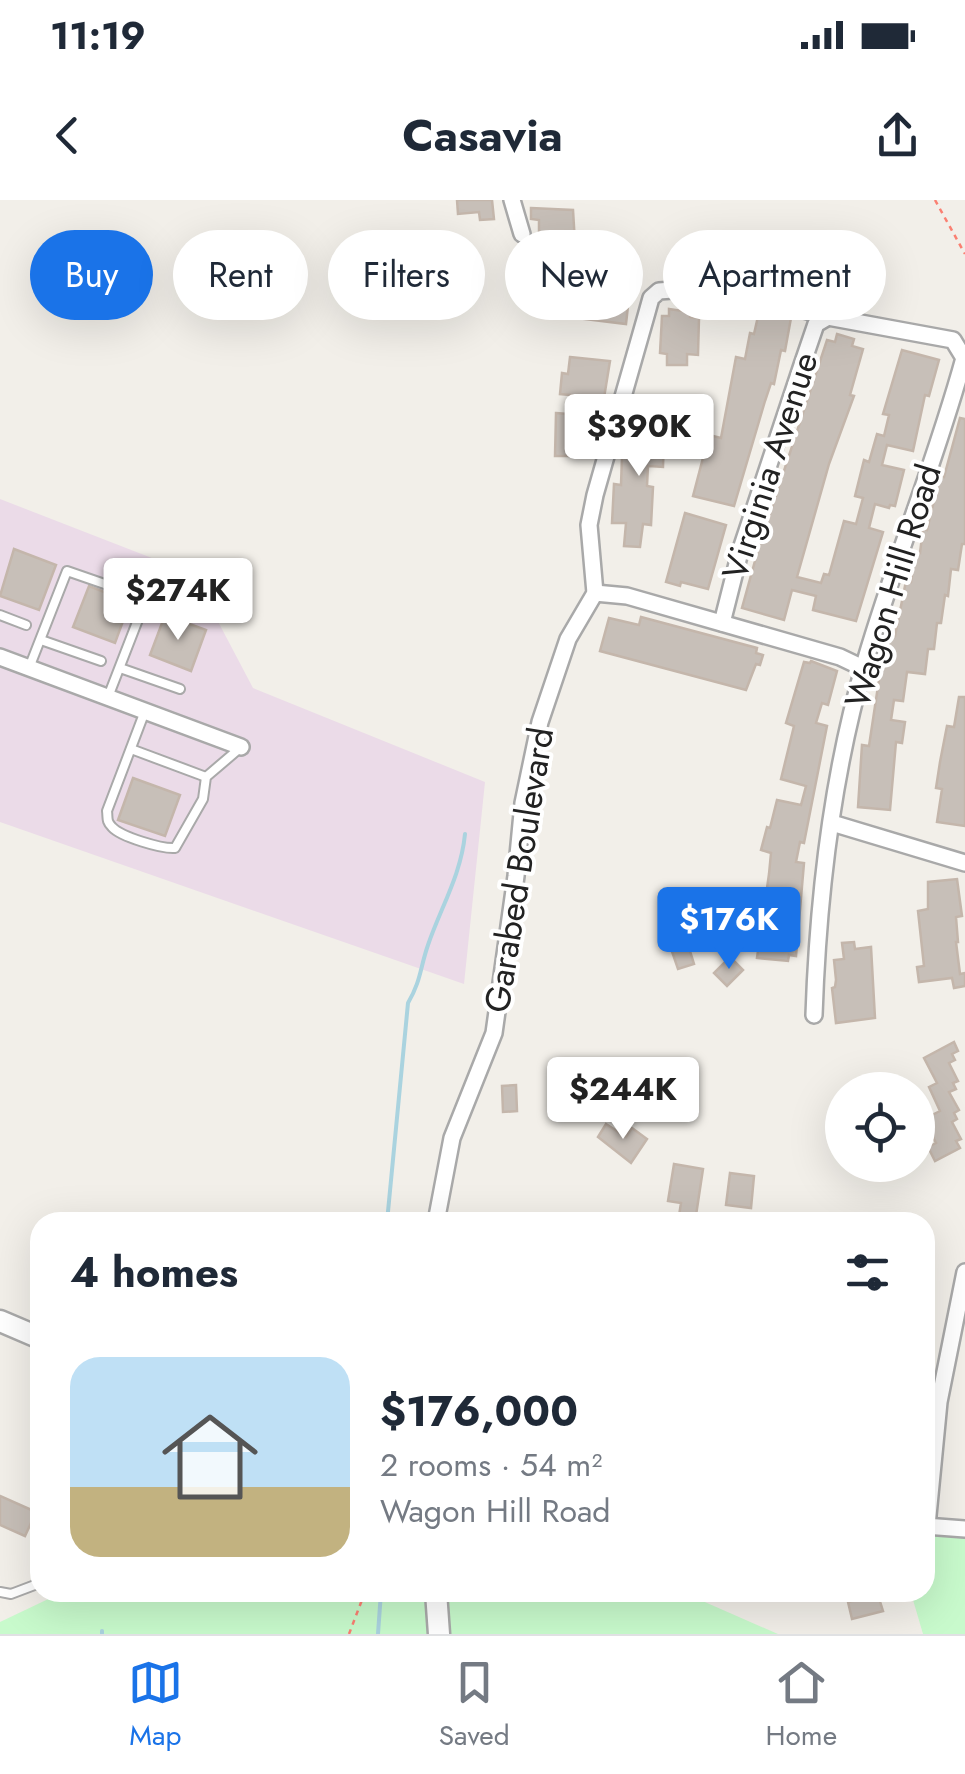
<!DOCTYPE html>
<html lang="en">
<head>
<meta charset="utf-8">
<style>
	:root { --surface:#fff; --page:#f2f2f3; --text:#1f2937; --muted:#747a83; --line:#e0e1e3; --accent:#1a73e8 }
	body { margin:0; font-family:Jost,sans-serif; background:var(--page); color:var(--text); height:100vh; display:flex; flex-direction:column; font-size:38px; white-space:nowrap }
	* { box-sizing:border-box; margin:0 }
	p { font-size:32px; color:var(--muted) }
	.icon { flex:none; width:55px; height:55px; fill:none; stroke:currentColor; stroke-width:2; stroke-linecap:round; stroke-linejoin:round }
	.map { position:relative; flex:1; overflow:hidden }
	.details { position:absolute; left:30px; top:1012px; width:905px; height:390px; display:flex; flex-direction:column; background:var(--surface); border-radius:30px; box-shadow:0 10px 40px #0002 }
	.details>* { flex:none }
	.hud { position:absolute; left:30px; top:30px; width:905px; height:90px; display:flex; gap:20px }
	.controls { position:absolute; left:825px; top:872px; display:grid; gap:20px }
	.controls a { display:grid; place-items:center; width:110px; height:110px; border-radius:50%; background:var(--surface); box-shadow:0 10px 40px #0002; font-size:50px }
	.price { position:absolute; translate:-50% -85px; padding:0 22px; border-radius:10px; background:#fff; color:#222; font-size:32px; line-height:65px; filter:drop-shadow(0 2px 5px #0008) }
	.price::after { content:''; position:absolute; left:50%; top:60px; width:30px; height:22px; margin-left:-15px; background:inherit; clip-path:polygon(0 0,100% 0,50% 100%) }
	.price.on { background:var(--accent); color:#fff }
	ul { padding:0; list-style:none }
	li { display:flex; align-items:center; gap:30px; height:250px; padding:0 40px }
	li+li { border-top:2px solid var(--line) }
	li span { display:grid; place-items:center; flex:none; width:280px; height:200px; border-radius:30px; color:#555 }
	li>.icon { margin-inline-start:auto }
	span .icon { width:120px; height:120px; fill:#fffc; stroke-width:1 }
	li b { font-size:42px }
	h2 { display:flex; justify-content:space-between; align-items:center; height:120px; padding:0 40px; font-size:42px }
	.pill { padding:0 35px; border-radius:45px; background:var(--surface); box-shadow:0 10px 40px #0002; font-size:35px; line-height:90px }
	.pill.on { background:var(--accent); color:#fff }
	.status { display:flex; justify-content:space-between; align-items:center; height:70px; padding:0 50px; background:var(--surface); direction:ltr }
	.status svg { height:28px; fill:currentColor }
	header { display:flex; justify-content:space-between; align-items:center; height:130px; padding:0 40px; background:var(--surface); font-size:45px; font-weight:700 }
	.dock { display:flex; justify-content:space-around; align-items:center; height:140px; border-top:2px solid var(--line); background:var(--surface); font-size:28px; color:var(--muted) }
	.dock a { display:grid; justify-items:center; gap:5px }
	.dock .on { color:var(--accent) }
	.map>svg:first-child { display:block }
	.industrial { fill:#ebdbe8 }
	.park { fill:#c8facc }
	.lines { fill:none; stroke-linecap:round; stroke-linejoin:round }
	.stream { stroke:#aad3df; stroke-width:4 }
	.building { fill:#c7bfb8; stroke:#c4b6ab; stroke-width:2.5 }
	.service-casing { stroke:#a9a9a9; stroke-width:12 }
	.minor-casing { stroke:#a9a9a9; stroke-width:20 }
	.tertiary-casing { stroke:#a9a9a9; stroke-width:25 }
	.path { stroke:#fa8072; stroke-width:2.5; stroke-dasharray:5 5; stroke-linecap:butt }
	.service { stroke:#fff; stroke-width:8 }
	.minor { stroke:#fff; stroke-width:15 }
	.tertiary { stroke:#fff; stroke-width:20 }
	.labels { text-anchor:middle; dominant-baseline:central; stroke-width:8; stroke-linejoin:round; paint-order:stroke }
	.street-label { font-size:35px; fill:#222; stroke:#fff }
</style>
</head>
<body>
<div class="status"><b>11:19</b><svg viewBox="0 0 49 12"><path d="M0 12V9h3v3zM5 12V6h3v6zM10 12V3h3v9zM15 12V0h3v12zM26 1h20v11H26zM47 4h2v5h-2z"/></svg></div>
<header><svg class="icon" aria-label="back" viewBox="0 0 24 24"><path d="M15 5l-7 7 7 7"/></svg>Casavia<svg class="icon" aria-label="share" viewBox="0 0 24 24"><path d="M12 15V3M7 8l5-5 5 5M5 13v7h14v-7"/></svg></header>
<div class="map">
<svg width="965" height="1434" viewBox="0 0 965 1434">
	<rect width="100%" height="100%" fill="#f2efe9"/>
	<polygon class="industrial" points="0,299 193,374 253,488 485,582 464,784 0,622"/>
	<g class="park">
		<polygon points="925,1334 965,1337 965,1434 923,1434 911,1393 925,1392"/>
		<polygon points="63,1392 682,1392 778,1434 0,1434 0,1422"/>
	</g>
	<g class="lines">
		<g class="stream">
			<path d="M 387,1022 L 408,803 C 421,781 420,768 428,745 C 441,707 461,675 465,634"/>
			<polyline points="102,1431 102,1434"/>
			<polyline points="378,1434 381,1392"/>
		</g>
	</g>
	<g class="building">
		<polygon points="457,0 492,0 494,19 480,20 479,12 458,14"/>
		<polygon points="531,8 573,10 575,43 539,42 539,20 531,19"/>
		<polygon points="585,102 628,106 626,124 584,119"/>
		<polygon points="669,109 690,112 690,117 699,118 698,155 687,154 687,165 667,165 667,154 660,153 662,116 669,116"/>
		<polygon points="759,112 791,118 785,151 781,150 774,184 771,183 765,201 734,306 693,296 709,235 721,238 736,157 745,159 750,133 754,134"/>
		<polygon points="837,134 854,139 852,146 863,149 850,195 854,196 829,264 797,377 821,383 824,374 829,375 844,321 856,324 863,298 855,296 864,260 869,262 877,234 884,236 889,215 883,214 902,150 939,160 929,196 925,195 913,251 887,245 882,265 904,270 895,306 890,305 889,308 875,304 869,328 883,332 856,421 813,410 816,396 792,390 784,420 742,408 758,350 827,140 835,142"/>
		<polygon points="570,157 610,161 604,198 560,194 562,173 568,174"/>
		<polygon points="556,213 592,216 589,252 585,256 555,256"/>
		<polygon points="960,218 965,219 965,344 962,344 958,370 951,369 948,396 945,395 941,423 937,423 934,449 928,449 925,474 907,472 903,501 894,500 891,520 905,522 902,543 896,542 890,610 858,607 862,545 869,546 883,453 887,454 889,435 895,436 906,381 911,382 915,352 920,353 923,329 927,330 940,276 944,277"/>
		<polygon points="650,220 672,221 671,239 664,238 663,267 648,266 647,286 653,287 651,325 643,324 640,347 624,346 626,323 612,323 614,284 621,285 622,256 629,256 630,228 649,225"/>
		<polygon points="685,313 726,325 708,389 681,382 680,386 666,382"/>
		<polygon points="14,349 56,365 39,410 0,396"/>
		<polygon points="89,386 130,402 115,443 73,427"/>
		<polygon points="165,415 206,430 191,471 150,455"/>
		<polygon points="641,417 757,448 756,453 763,455 760,465 756,464 746,490 600,451 609,418 639,425"/>
		<polygon points="811,461 837,471 828,505 822,503 816,523 827,526 804,643 800,642 796,662 804,663 796,756 789,755 788,761 757,758 769,674 771,653 761,650 767,627 770,628 777,600 801,605 806,586 781,579 794,526 786,523 804,462 810,463"/>
		<polygon points="959,497 965,497 965,626 937,622 942,589 936,588 940,562 947,526 954,527"/>
		<polygon points="133,578 180,595 165,636 118,620"/>
		<polygon points="957,679 962,716 956,717 958,742 956,742 960,774 965,773 965,786 954,788 952,778 919,782 917,767 924,766 918,711 928,709 928,682"/>
		<polygon points="689,717 697,741 688,745 694,764 678,769 665,731 677,727 675,722"/>
		<polygon points="854,742 855,749 871,747 875,818 836,823 832,788 835,787 836,780 834,760 844,759 842,743"/>
		<polygon points="730,757 743,770 727,786 714,773"/>
		<polygon points="954,842 958,851 952,854 955,860 949,863 958,881 953,883 956,889 949,892 959,910 954,913 957,919 952,922 961,939 956,941 960,948 935,961 928,947 936,943 924,919 940,911 929,887 937,883 924,858"/>
		<polygon points="516,885 517,911 503,912 502,886"/>
		<polygon points="606,924 626,937 632,928 647,939 631,963 598,937"/>
		<polygon points="674,964 703,969 695,1022 678,1022 681,1003 668,1001"/>
		<polygon points="730,973 754,976 751,1008 726,1005"/>
		<polygon points="0,1296 36,1312 25,1336 0,1325"/>
		<polygon points="878,1395 883,1411 852,1419 848,1402"/>
	</g>
	<g class="lines">
		<g class="service-casing">
			<g id="service">
				<polyline points="0,415 26,425"/>
				<polyline points="41,440 101,461"/>
				<polyline points="29,468 67,371 119,389"/>
				<polyline points="120,468 180,489"/>
				<polyline points="108,497 146,399 198,417"/>
				<path d="M 145,511 L 107,611 C 108,618 106,621 112,627 C 121,637 162,649 175,648 L 203,599 L 206,577 L 240,548"/>
				<polyline points="131,549 206,577"/>
				<polyline points="0,1392 11,1394 40,1383"/>
			</g>
		</g>
		<g class="minor-casing">
			<g id="minor">
				<polyline points="512,0 522,34"/>
				<polyline points="595,393 627,396 840,457 863,468"/>
				<polyline points="722,423 740,352 802,165 816,124 828,117"/>
				<polyline points="0,457 241,547"/>
				<polyline points="832,623 965,663"/>
				<path d="M 436,1022 L 452,938 L 494,833 L 516,676 L 523,603 L 540,522 L 568,439 L 595,393 L 589,325 L 595,295 L 646,116 L 651,98 L 659,91 L 686,89 L 783,104 L 828,117 L 953,140 L 964,158 C 936,261 895,359 865,462 C 832,575 818,697 814,815"/>
				<polyline points="925,1326 965,1329"/>
				<polyline points="927,1326 939,1202 965,1072"/>
			</g>
		</g>
		<g class="tertiary-casing">
			<g id="tertiary">
				<polyline points="0,1121 40,1138"/>
				<polyline points="436,1392 439,1434"/>
			</g>
		</g>
		<g class="path">
			<polyline points="935,0 965,54"/>
			<polyline points="349,1434 365,1392"/>
		</g>
		<use href="#service" class="service"/>
		<use href="#minor" class="minor"/>
		<use href="#tertiary" class="tertiary"/>
	</g>
	<g class="labels">
		<g class="street-label">
			<text transform="translate(770 266) rotate(-72)">Virginia Avenue</text>
			<text transform="translate(893 386) rotate(-73)">Wagon Hill Road</text>
			<text transform="translate(519 670) rotate(-81)">Garabed Boulevard</text>
		</g>
	</g>
</svg>
<div class="controls">
<a><svg class="icon" aria-label="locate" viewBox="0 0 24 24"><circle cx="12" cy="12" r="6"/><path d="M12 2v4M12 18v4M2 12h4M18 12h4"/></svg></a>
</div>
<b class="price" style="left:639px;top:279px">$390K</b>
<b class="price" style="left:178px;top:443px">$274K</b>
<b class="price on" style="left:729px;top:772px">$176K</b>
<b class="price" style="left:623px;top:942px">$244K</b>
<div class="hud">
<a class="pill on">Buy</a>
<a class="pill">Rent</a>
<a class="pill">Filters</a>
<a class="pill">New</a>
<a class="pill">Apartment</a>
</div>
<section class="details">
<h2>4 homes<svg class="icon" aria-label="filters" viewBox="0 0 24 24"><path d="M4 7h16M4 17h16"/><circle cx="9" cy="7" r="2"/><circle cx="15" cy="17" r="2"/></svg></h2>
<ul>
<li><span style="background:linear-gradient(#bfe0f5 65%,#c2b280 0)"><svg class="icon" aria-label="home" viewBox="0 0 24 24"><path d="M3 11l9-7 9 7M6 9v11h12V9"/></svg></span><div><b>$176,000</b><p>2 rooms · 54 m²</p><p>Wagon Hill Road</p></div></li>
</ul>
</section>
</div>
<nav class="dock">
<a class="on"><svg class="icon" aria-label="map" viewBox="0 0 24 24"><path d="M3 6l6-2 6 2 6-2v14l-6 2-6-2-6 2zM9 4v14M15 6v14"/></svg>Map</a>
<a><svg class="icon" aria-label="saved" viewBox="0 0 24 24"><path d="M7 4h10v16l-5-4-5 4z"/></svg>Saved</a>
<a><svg class="icon" aria-label="home" viewBox="0 0 24 24"><path d="M3 11l9-7 9 7M6 9v11h12V9"/></svg>Home</a>
</nav>
</body>
</html>
